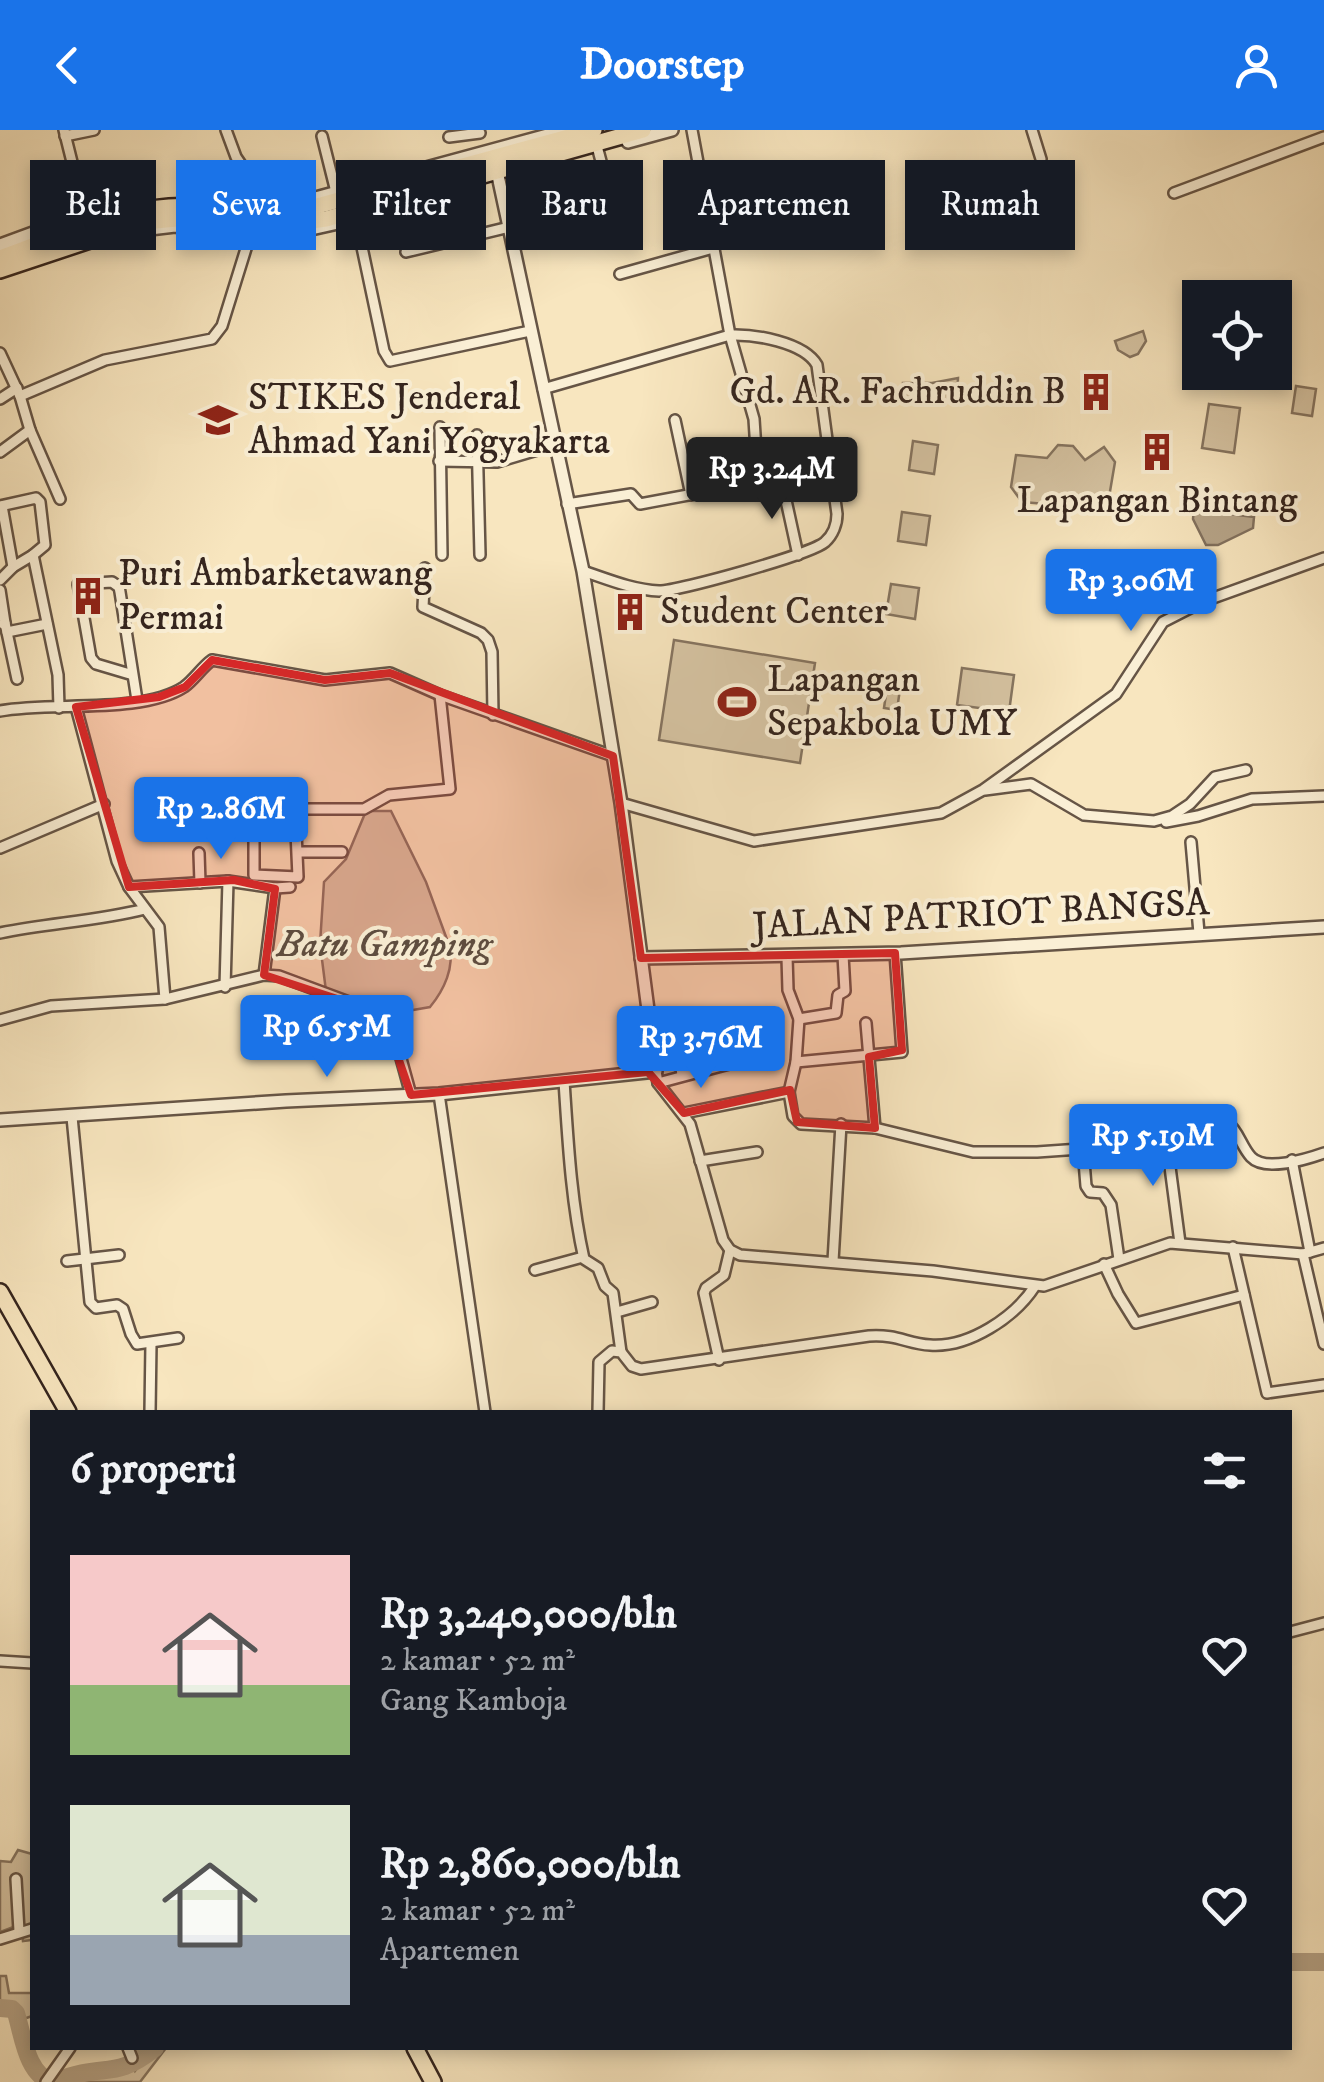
<!DOCTYPE html>
<html lang="id">
<head>
<meta charset="utf-8">
<style>
	:root { --surface:#171b24; --page:#20242c; --text:#f1f3f6; --muted:#9ea1a6; --accent:#1a73e8 }
	body { margin:0; font-family:"IM FELL DW Pica",serif; background:var(--page); color:var(--text); height:100vh; display:flex; flex-direction:column; font-size:38px; white-space:nowrap }
	* { box-sizing:border-box; margin:0 }
	p { font-size:32px; color:var(--muted) }
	.icon { flex:none; width:55px; height:55px; fill:none; stroke:currentColor; stroke-width:2; stroke-linecap:round; stroke-linejoin:round }
	.map { position:relative; flex:1; overflow:hidden }
	.sheet { position:absolute; left:30px; top:1280px; width:1262px; height:640px; display:flex; flex-direction:column; background:var(--surface); border-radius:0px; box-shadow:0 5px 15px #0003 }
	.sheet>* { flex:none }
	.banner { position:absolute; left:30px; top:30px; width:1265px; height:90px; display:flex; gap:20px }
	.fabs { position:absolute; left:1182px; top:150px; display:grid; gap:20px }
	.fabs a { display:grid; place-items:center; width:110px; height:110px; border-radius:0px; background:var(--surface); box-shadow:0 5px 15px #0003; font-size:50px }
	.price { position:absolute; translate:-50% -85px; padding:0 22px; border-radius:10px; background:var(--accent); color:#fff; font-size:32px; line-height:65px; filter:drop-shadow(0 2px 5px #0008) }
	.price::after { content:''; position:absolute; left:50%; top:60px; width:30px; height:22px; margin-left:-15px; background:inherit; clip-path:polygon(0 0,100% 0,50% 100%) }
	.price.on { background:#222; color:#fff }
	ul { padding:0; list-style:none }
	li { display:flex; align-items:center; gap:30px; height:250px; padding:0 40px }
	li span { display:grid; place-items:center; flex:none; width:280px; height:200px; border-radius:0px; color:#555 }
	li>.icon { margin-inline-start:auto }
	span .icon { width:120px; height:120px; fill:#fffc; stroke-width:1 }
	li b { font-size:42px }
	h2 { display:flex; justify-content:space-between; align-items:center; height:120px; padding:0 40px; font-size:42px }
	.tag { padding:0 35px; border-radius:0px; background:var(--surface); box-shadow:0 5px 15px #0003; font-size:35px; line-height:90px }
	.tag.on { background:var(--accent); color:#fff }
	header { display:flex; justify-content:space-between; align-items:center; height:130px; padding:0 40px; background:var(--accent); color:#fff; font-size:45px; font-weight:700 }
	.map>svg:first-child { display:block }
	.green { fill:#d7c5a4; stroke:#867561; stroke-width:2.5 }
	.water { fill:#b6a488; stroke:#82715e; stroke-width:2.5 }
	.lines { fill:none; stroke-linecap:round; stroke-linejoin:round }
	.river { stroke:#b6a488; stroke-width:18 }
	.minor-casing { stroke:#665546; stroke-width:14 }
	.tertiary-casing { stroke:#665546; stroke-width:16 }
	.trunk-casing { stroke:#35251e; stroke-width:20 }
	.minor { stroke:#faefd5; stroke-width:9 }
	.tertiary { stroke:#faefd5; stroke-width:11 }
	.trunk { stroke:#f8e6bf; stroke-width:15 }
	.marked { fill:#d62828; fill-opacity:0.2; stroke:#d62828; stroke-width:8; stroke-linejoin:round }
	.labels { text-anchor:middle; dominant-baseline:central; stroke-width:8; stroke-linejoin:round; paint-order:stroke }
	.poi-label { font-size:38px; fill:#35251e; stroke:#faefd5; text-anchor:start }
	.street-label { font-size:38px; fill:#35251e; stroke:#faefd5 }
	.park-label { font-size:38px; font-style:italic; fill:#5e4d40; stroke:#faefd5 }
</style>
</head>
<body>
<header><svg class="icon" aria-label="back" viewBox="0 0 24 24"><path d="M15 5l-7 7 7 7"/></svg>Doorstep<svg class="icon" aria-label="person" viewBox="0 0 24 24"><circle cx="12" cy="8" r="4"/><path d="M4 21q1-7 8-7t8 7"/></svg></header>
<div class="map">
<svg width="1324" height="1952" viewBox="0 0 1324 1952">
	<rect width="100%" height="100%" fill="#f8e6bf"/>
	<filter id="stains"><feTurbulence type="fractalNoise" baseFrequency=".002" numOctaves="4"/><feColorMatrix values="0 0 0 0 .2 0 0 0 0 .09 0 0 0 0 .02 0 0 0 .5 -.17"/></filter>
	<radialGradient id="worn" r=".72"><stop offset=".6" stop-color="#630" stop-opacity="0"/><stop offset="1" stop-color="#630" stop-opacity=".3"/></radialGradient>
	<g class="green">
		<polygon points="1143,201 1146,211 1138,224 1130,227 1118,220 1115,211"/>
		<polygon points="958,248 957,271 903,267 903,253 932,253"/>
		<polygon points="1296,256 1316,259 1312,286 1292,283"/>
		<polygon points="1209,274 1240,278 1234,323 1202,318"/>
		<polygon points="913,311 938,315 934,344 909,340"/>
		<polygon points="1058,315 1073,316 1085,330 1104,317 1115,332 1107,379 1022,372 1011,357 1016,325 1047,328"/>
		<polygon points="902,382 930,386 926,415 898,411"/>
		<polygon points="891,454 919,458 915,489 886,484"/>
		<polygon points="674,510 815,533 800,633 659,610"/>
		<polygon points="962,538 1014,545 1009,582 957,575"/>
		<polygon points="889,543 902,545 897,580 884,578"/>
		<path d="M 366,681 L 391,681 L 426,752 L 449,815 C 455,837 444,860 430,877 L 396,883 L 326,861 L 320,814 L 324,752 L 346,729 Z"/>
		<polygon points="18,1720 32,1724 32,1810 23,1811 21,1794 0,1802 0,1731 11,1732"/>
		<polygon points="0,1846 6,1846 9,1863 32,1863 32,1886 21,1890 16,1877 0,1874"/>
		<path d="M 153,1918 L 166,1918 L 140,1952 L 63,1952 C 75,1944 91,1949 107,1942 L 109,1937 L 131,1933 L 135,1941 Z"/>
	</g>
	<polygon class="water" points="1203,373 1214,374 1222,383 1254,387 1253,398 1218,415 1206,415 1193,389 1194,377"/>
	<g class="lines">
		<g class="river">
			<polyline points="1290,1832 1324,1832"/>
			<path d="M 0,1878 L 12,1879 L 16,1883 C 23,1906 27,1946 53,1952"/>
			<path d="M 54,1952 C 107,1931 112,1952 155,1918"/>
		</g>
		<g class="minor-casing">
			<g id="minor">
				<polyline points="64,0 76,48 71,89"/>
				<polyline points="226,0 236,27 261,64 265,76"/>
				<polyline points="692,0 730,205 754,289 758,352"/>
				<polyline points="1032,0 1041,29"/>
				<polyline points="65,6 94,0"/>
				<polyline points="322,6 336,62"/>
				<polyline points="449,7 480,3"/>
				<polyline points="598,20 609,61"/>
				<polyline points="1174,63 1324,7"/>
				<polyline points="356,89 384,221 390,231 530,201"/>
				<polyline points="406,122 509,97"/>
				<polyline points="620,144 713,118"/>
				<polyline points="0,223 20,266 30,300 60,369"/>
				<path d="M 543,259 L 730,205 C 754,204 804,212 817,235 L 837,384 C 837,394 833,405 825,412 C 812,424 679,461 659,461 C 633,460 607,449 583,441"/>
				<polyline points="20,266 105,230 212,209 222,196 249,109"/>
				<polyline points="0,269 17,258"/>
				<polyline points="675,290 691,365"/>
				<polyline points="440,297 442,425"/>
				<polyline points="477,305 480,425"/>
				<polyline points="0,322 30,300"/>
				<polyline points="439,331 497,332 554,315"/>
				<polyline points="567,374 631,364 640,374 758,352 782,352 798,425"/>
				<polyline points="0,376 36,368 40,372 45,415 33,425"/>
				<polyline points="2,376 13,437"/>
				<polyline points="425,438 423,477 481,503 488,510 492,522 493,585"/>
				<polyline points="0,450 13,437 33,425 58,545 59,578"/>
				<polyline points="0,460 5,493 3,494"/>
				<polyline points="5,493 17,549"/>
				<polyline points="7,502 47,494"/>
				<polyline points="133,545 96,534 91,528 78,454 112,452 119,457 120,462 137,570"/>
				<polyline points="76,577 117,731 129,757 159,797 165,869"/>
				<path d="M 0,581 C 50,571 141,585 184,557 C 194,550 202,537 212,530 L 325,550 L 390,543 L 440,565 L 613,626"/>
				<polyline points="985,660 1031,654 1084,685 1154,691 1172,686 1190,674 1215,647 1246,640"/>
				<polyline points="621,673 754,711 941,683 983,660 1116,564 1163,492 1202,472 1324,428"/>
				<polyline points="295,679 298,747 254,745 254,679 364,679 389,665 450,659 440,565"/>
				<polyline points="1166,692 1198,686 1252,669 1324,666"/>
				<polyline points="1191,712 1199,803"/>
				<polyline points="0,718 104,674"/>
				<polyline points="298,722 342,722"/>
				<polyline points="199,723 200,753"/>
				<polyline points="228,751 275,758 290,757"/>
				<polyline points="129,757 228,751 225,857"/>
				<path d="M 0,803 C 49,793 97,791 145,779"/>
				<polyline points="787,827 788,860 799,889 796,932 789,962"/>
				<polyline points="264,845 275,758"/>
				<polyline points="799,889 836,883 838,865 845,861 843,825"/>
				<polyline points="0,890 51,876 165,869 264,845 279,846 384,885 394,903 411,965"/>
				<polyline points="866,893 875,998"/>
				<polyline points="675,896 682,945"/>
				<polyline points="796,932 902,922 895,823"/>
				<polyline points="656,941 658,953 690,994 723,1110 730,1120 740,1125 933,1141 1044,1156 1170,1113 1303,1124 1324,1118"/>
				<path d="M 564,951 C 568,1011 571,1071 584,1129 L 598,1138 L 605,1156 L 613,1163 L 621,1222"/>
				<polyline points="658,953 733,933"/>
				<polyline points="439,964 485,1282"/>
				<polyline points="684,983 789,962 793,986 801,994 875,998 973,1022 1037,1022 1166,1013"/>
				<polyline points="72,987 90,1172 96,1178 117,1175 123,1179 131,1204 137,1214 178,1208"/>
				<polyline points="1083,1019 1086,1056 1090,1062 1103,1063 1111,1075 1119,1129"/>
				<polyline points="1292,1030 1310,1122"/>
				<polyline points="700,1031 757,1022"/>
				<path d="M 1180,1113 L 1165,999 L 1227,992 C 1239,1002 1241,1016 1251,1027 C 1265,1042 1307,1029 1324,1023"/>
				<polyline points="1233,1117 1267,1263 1324,1255"/>
				<polyline points="1303,1124 1324,1214"/>
				<polyline points="67,1131 119,1125"/>
				<polyline points="833,1131 841,994"/>
				<polyline points="1104,1134 1118,1164 1136,1193 1244,1165"/>
				<polyline points="535,1140 583,1127"/>
				<polyline points="617,1182 652,1172"/>
				<polyline points="719,1230 704,1163 706,1158 724,1145 730,1120"/>
				<polyline points="150,1282 151,1213"/>
				<path d="M 598,1282 L 599,1232 L 612,1221 L 621,1222 L 632,1236 L 641,1239 L 869,1206 C 897,1204 908,1214 930,1215 C 969,1218 1015,1187 1035,1156"/>
				<polyline points="1290,1502 1324,1493"/>
				<polyline points="0,1531 32,1533"/>
				<polyline points="16,1749 19,1801"/>
				<polyline points="0,1809 32,1799"/>
				<polyline points="128,1918 132,1928"/>
				<polyline points="46,1952 70,1918"/>
			</g>
		</g>
		<g class="tertiary-casing">
			<g id="tertiary">
				<polyline points="628,12 672,0"/>
				<polyline points="267,76 297,73 566,0"/>
				<polyline points="133,101 175,96 249,109 271,108 356,89 432,67"/>
				<polyline points="0,115 71,89 140,75"/>
				<polyline points="641,828 901,823 1324,797"/>
				<polyline points="0,990 286,971 439,964 656,941 621,673 583,441 497,41"/>
			</g>
		</g>
		<g class="trunk-casing">
			<g id="trunk">
				<path d="M 0,128 C 54,109 111,81 169,77 C 212,74 256,86 299,81 L 594,0"/>
				<polyline points="0,140 144,92 188,88 277,96 326,89 643,0"/>
				<polyline points="0,1162 68,1282"/>
				<polyline points="415,1918 433,1952"/>
			</g>
		</g>
		<use href="#minor" class="minor"/>
		<use href="#tertiary" class="tertiary"/>
		<use href="#trunk" class="trunk"/>
	</g>
	<path class="marked" d="M 212,530 L 325,550 L 390,543 L 613,626 L 641,828 L 895,823 L 902,920 L 869,927 L 875,998 L 797,992 L 790,960 L 684,983 L 648,942 L 411,965 L 383,884 L 264,845 L 275,759 L 234,750 L 129,757 L 76,577 L 159,567 L 185,557 Z"/>
	<defs>
		<g id="building-bare" transform="scale(3)"><path d="M-4-6H4V6H1V3H-1V6H-4ZM-2.5-4.3h1.7v1.8h-1.7ZM.8-4.3h1.7v1.8H.8ZM-2.5-1h1.7V.8h-1.7ZM.8-1h1.7V.8H.8Z" fill="#8f2418" stroke="#faefd5" stroke-width="2.5" paint-order="stroke"/></g>
		<g id="university-bare" transform="scale(3)"><path d="M0-5L7-2L0 1L-7-2ZM-4 1L0 2.5L4 1V4Q0 6-4 4Z" fill="#8f2418" stroke="#faefd5" stroke-width="2.5" paint-order="stroke"/></g>
		<g id="stadium-bare" transform="scale(3)"><path d="M0-5a6.5 5 0 1 0 0 10a6.5 5 0 1 0 0-10ZM-3.5-1.8h7v3.6h-7Z" fill="#8f2418" stroke="#faefd5" stroke-width="2.5" paint-order="stroke"/></g>
	</defs>
	<g fill-rule="evenodd">
		<use href="#building-bare" x="1096" y="262"/>
		<use href="#university-bare" x="218" y="290"/>
		<use href="#building-bare" x="1157" y="322"/>
		<use href="#building-bare" x="88" y="466"/>
		<use href="#building-bare" x="630" y="482"/>
		<use href="#stadium-bare" x="737" y="572"/>
	</g>
	<g class="labels">
		<g class="poi-label">
			<text x="1066" y="262" text-anchor="end">Gd. AR. Fachruddin B</text>
			<text x="248" y="268">STIKES Jenderal<tspan x="248" dy="44">Ahmad Yani Yogyakarta</tspan></text>
			<text x="1157" y="371" text-anchor="middle">Lapangan Bintang</text>
			<text x="118" y="444">Puri Ambarketawang<tspan x="118" dy="44">Permai</tspan></text>
			<text x="660" y="482">Student Center</text>
			<text x="767" y="550">Lapangan<tspan x="767" dy="44">Sepakbola UMY</tspan></text>
		</g>
		<g class="street-label">
			<text transform="translate(981 785) rotate(-3)">JALAN PATRIOT BANGSA</text>
		</g>
		<g class="park-label">
			<text x="384" y="815">Batu Gamping</text>
		</g>
	</g>
	<rect width="100%" height="100%" filter="url(#stains)"/>
	<rect width="100%" height="100%" fill="url(#worn)"/>
</svg>
<div class="fabs">
<a><svg class="icon" aria-label="locate" viewBox="0 0 24 24"><circle cx="12" cy="12" r="6"/><path d="M12 2v4M12 18v4M2 12h4M18 12h4"/></svg></a>
</div>
<b class="price on" style="left:772px;top:392px">Rp 3.24M</b>
<b class="price" style="left:1131px;top:504px">Rp 3.06M</b>
<b class="price" style="left:221px;top:732px">Rp 2.86M</b>
<b class="price" style="left:327px;top:950px">Rp 6.55M</b>
<b class="price" style="left:701px;top:961px">Rp 3.76M</b>
<b class="price" style="left:1153px;top:1059px">Rp 5.19M</b>
<div class="banner">
<a class="tag">Beli</a>
<a class="tag on">Sewa</a>
<a class="tag">Filter</a>
<a class="tag">Baru</a>
<a class="tag">Apartemen</a>
<a class="tag">Rumah</a>
</div>
<section class="sheet">
<h2>6 properti<svg class="icon" aria-label="filters" viewBox="0 0 24 24"><path d="M4 7h16M4 17h16"/><circle cx="9" cy="7" r="2"/><circle cx="15" cy="17" r="2"/></svg></h2>
<ul>
<li><span style="background:linear-gradient(#f6c9c9 65%,#8fb573 0)"><svg class="icon" aria-label="home" viewBox="0 0 24 24"><path d="M3 11l9-7 9 7M6 9v11h12V9"/></svg></span><div><b>Rp 3,240,000/bln</b><p>2 kamar · 52 m²</p><p>Gang Kamboja</p></div><svg class="icon" aria-label="heart" viewBox="0 0 24 24"><path d="M12 20l-8-8c-3-5 5-10 8-4 3-6 11-1 8 4z"/></svg></li>
<li><span style="background:linear-gradient(#dfe7d0 65%,#9aa5b1 0)"><svg class="icon" aria-label="home" viewBox="0 0 24 24"><path d="M3 11l9-7 9 7M6 9v11h12V9"/></svg></span><div><b>Rp 2,860,000/bln</b><p>2 kamar · 52 m²</p><p>Apartemen</p></div><svg class="icon" aria-label="heart" viewBox="0 0 24 24"><path d="M12 20l-8-8c-3-5 5-10 8-4 3-6 11-1 8 4z"/></svg></li>
</ul>
</section>
</div>
</body>
</html>
